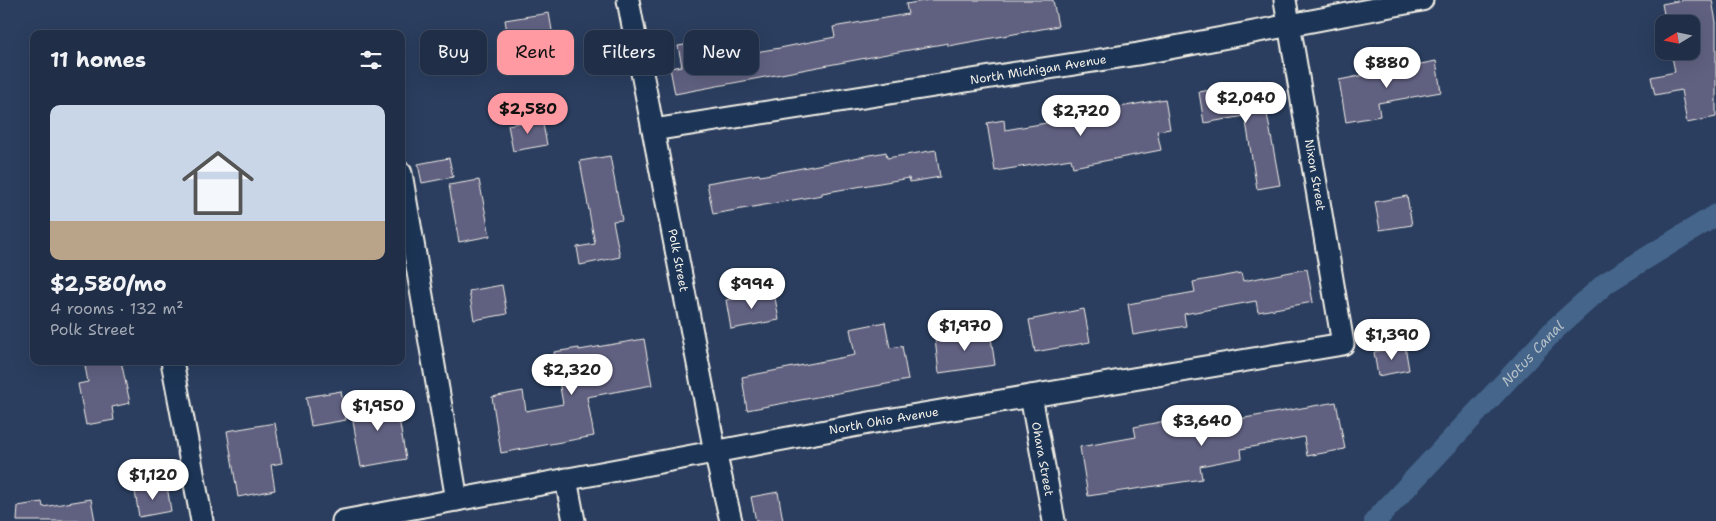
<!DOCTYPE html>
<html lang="en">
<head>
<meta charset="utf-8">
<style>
	:root { --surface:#202e47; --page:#2d3a52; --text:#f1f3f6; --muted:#a2a8b4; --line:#3d4a60; --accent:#ff9aa2 }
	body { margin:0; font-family:"Shantell Sans",sans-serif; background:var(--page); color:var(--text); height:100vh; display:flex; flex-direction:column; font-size:19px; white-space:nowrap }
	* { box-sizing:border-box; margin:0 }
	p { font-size:16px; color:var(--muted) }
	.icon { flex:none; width:28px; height:28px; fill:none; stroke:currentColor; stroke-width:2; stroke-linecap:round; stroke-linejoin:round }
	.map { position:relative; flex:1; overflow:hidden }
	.sheet { position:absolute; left:30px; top:30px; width:375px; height:335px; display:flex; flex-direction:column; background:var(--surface); border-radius:10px; box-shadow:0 5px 20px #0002,0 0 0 1px var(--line) }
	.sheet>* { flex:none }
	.top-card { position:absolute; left:420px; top:30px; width:475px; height:45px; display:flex; gap:10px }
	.needle { width:32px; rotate:260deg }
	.tools { position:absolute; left:1655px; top:15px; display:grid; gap:10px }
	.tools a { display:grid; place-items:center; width:45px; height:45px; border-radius:10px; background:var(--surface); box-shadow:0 5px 20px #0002,0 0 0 1px var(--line); font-size:25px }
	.price { position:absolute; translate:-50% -42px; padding:0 11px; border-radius:18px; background:#fff; color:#222; font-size:16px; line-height:32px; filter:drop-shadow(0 1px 2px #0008) }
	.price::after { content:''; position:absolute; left:50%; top:30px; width:15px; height:11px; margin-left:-8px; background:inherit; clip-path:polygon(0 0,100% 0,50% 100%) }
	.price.current { background:var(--accent); color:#111 }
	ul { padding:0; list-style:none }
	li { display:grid; align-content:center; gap:10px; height:265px; padding:0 20px }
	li+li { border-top:1px solid var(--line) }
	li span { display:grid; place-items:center; height:155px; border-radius:10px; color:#555 }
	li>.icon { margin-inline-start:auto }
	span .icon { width:90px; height:90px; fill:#fffc; stroke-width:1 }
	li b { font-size:21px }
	h2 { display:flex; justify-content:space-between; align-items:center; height:60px; padding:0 20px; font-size:21px }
	.tag { padding:0 18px; border-radius:10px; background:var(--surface); box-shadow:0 5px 20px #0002,0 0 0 1px var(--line); font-size:18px; line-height:45px }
	.tag.current { background:var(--accent); color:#111 }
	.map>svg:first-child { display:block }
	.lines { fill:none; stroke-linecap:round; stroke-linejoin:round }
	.canal { stroke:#44658a; stroke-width:22 }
	.building { fill:#616081; stroke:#f4f1e8 }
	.street-casing { stroke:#f4f1e8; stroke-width:25 }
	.street { stroke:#1d3557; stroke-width:21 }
	.labels { text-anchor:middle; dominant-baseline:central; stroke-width:4; stroke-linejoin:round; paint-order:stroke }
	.street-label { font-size:12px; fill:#f4f1e8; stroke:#1d3557 }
	.water-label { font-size:14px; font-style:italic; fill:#b6c0c7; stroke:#1d3557 }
</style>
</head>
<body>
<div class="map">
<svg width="1716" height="521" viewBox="0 0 1716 521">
	<rect width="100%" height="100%" fill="#2b3e5f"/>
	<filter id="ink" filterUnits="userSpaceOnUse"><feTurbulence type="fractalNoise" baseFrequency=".02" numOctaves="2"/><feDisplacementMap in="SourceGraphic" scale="10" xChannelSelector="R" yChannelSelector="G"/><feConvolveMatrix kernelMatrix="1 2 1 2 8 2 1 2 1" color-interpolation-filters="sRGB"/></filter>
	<g filter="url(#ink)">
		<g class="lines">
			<path class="canal" id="s1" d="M 1375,521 L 1555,329 L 1606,283 L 1716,215"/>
		</g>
		<g class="building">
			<polygon points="929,0 1053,0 1058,26 948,46 948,43 887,54 675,94 670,68 682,66 678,46 709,41 712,59 780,48 835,37 833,27 908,14 906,4"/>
			<polygon points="1682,0 1712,0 1716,22 1716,117 1687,123 1681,90 1655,95 1651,77 1675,72 1671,51 1691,51 1691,24 1666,24 1662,4"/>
			<polygon points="549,13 557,59 513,67 505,20"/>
			<polygon points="1436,61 1441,92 1378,103 1380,116 1346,122 1339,80"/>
			<polygon points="1261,81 1280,185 1257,189 1245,116 1204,123 1199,92"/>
			<polygon points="1165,99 1170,129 1157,131 1161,150 1073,167 1071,159 995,171 987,123 1004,120 1005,130 1064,120 1063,117"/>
			<polygon points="542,119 547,145 513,151 508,125"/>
			<polygon points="936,150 940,177 910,182 909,178 822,193 822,195 713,214 707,183 759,174 760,176 886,152 887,158"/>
			<polygon points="610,156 622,220 613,221 620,257 580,265 577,247 595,244 580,161"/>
			<polygon points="449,158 453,177 422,183 418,164"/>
			<polygon points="479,180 490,236 459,242 449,185"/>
			<polygon points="1407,196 1412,225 1380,230 1375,202"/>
			<polygon points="1307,269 1313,302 1258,312 1256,301 1184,314 1186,326 1133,335 1128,304 1195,292 1193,282 1241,273 1243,281"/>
			<polygon points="502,285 507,314 474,320 469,291"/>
			<polygon points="774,292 779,320 731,329 726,300"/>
			<polygon points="1084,309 1090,342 1035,352 1029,320"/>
			<polygon points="885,322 890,348 902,346 908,380 747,410 742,377 855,355 850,329"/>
			<polygon points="990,331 995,365 939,373 935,339"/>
			<polygon points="644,339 652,385 587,397 594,436 501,453 492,397 523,391 526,411 563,404 554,352 579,348 579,350"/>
			<polygon points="1405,346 1409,370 1378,376 1374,352"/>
			<polygon points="84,361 121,361 130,403 112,407 114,420 86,425 78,384 88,382"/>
			<polygon points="341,391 346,420 311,426 306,397"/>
			<polygon points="395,396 406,459 361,467 350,404"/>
			<polygon points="1336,402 1345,449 1307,456 1304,437 1241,449 1242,458 1200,466 1202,479 1088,496 1080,447 1136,437 1134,427 1165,421 1166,426 1192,421 1193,427"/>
			<polygon points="275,423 282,463 271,465 275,490 238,497 227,431"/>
			<polygon points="167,486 171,511 139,517 135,491"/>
			<polygon points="778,492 783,521 756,521 751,497"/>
			<polygon points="91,499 95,521 17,521 18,506 42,502 43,507"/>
		</g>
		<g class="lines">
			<g class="street-casing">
				<g id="street">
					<path id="s2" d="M 628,0 L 715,452 L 731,521"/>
					<path id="s3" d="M 653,130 L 1138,54 L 1422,0"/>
					<polyline points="401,173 457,500"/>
					<polyline points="172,361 202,521"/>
					<path id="s4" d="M 1031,396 L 1054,521"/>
					<polyline points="566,479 574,521"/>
					<path id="s5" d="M 343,521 L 869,423 L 1343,344 L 1285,0"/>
				</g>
			</g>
			<use href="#street" class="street"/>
		</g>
	</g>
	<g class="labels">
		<g class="street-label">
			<text stroke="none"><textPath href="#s3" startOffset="390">North Michigan Avenue</textPath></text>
			<text transform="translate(1315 175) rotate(80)">Nixon Street</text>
			<text stroke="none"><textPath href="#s2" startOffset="265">Polk Street</textPath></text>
			<text stroke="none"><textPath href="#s5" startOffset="550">North Ohio Avenue</textPath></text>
			<text stroke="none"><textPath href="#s4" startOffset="64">Ohara Street</textPath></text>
		</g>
		<g class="water-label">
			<text stroke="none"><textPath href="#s1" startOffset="230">Notus Canal</textPath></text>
		</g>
	</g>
</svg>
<div class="tools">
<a><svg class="needle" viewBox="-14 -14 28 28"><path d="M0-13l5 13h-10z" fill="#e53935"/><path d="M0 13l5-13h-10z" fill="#a2a8b4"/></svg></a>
</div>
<b class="price" style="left:1387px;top:89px">$880</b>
<b class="price" style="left:1246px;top:124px">$2,040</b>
<b class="price current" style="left:528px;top:135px">$2,580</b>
<b class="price" style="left:1081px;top:137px">$2,720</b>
<b class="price" style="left:752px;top:310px">$994</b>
<b class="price" style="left:965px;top:352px">$1,970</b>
<b class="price" style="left:1392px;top:361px">$1,390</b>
<b class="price" style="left:572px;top:396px">$2,320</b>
<b class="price" style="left:378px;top:432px">$1,950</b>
<b class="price" style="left:1202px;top:447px">$3,640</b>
<b class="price" style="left:153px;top:501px">$1,120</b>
<div class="top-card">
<a class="tag">Buy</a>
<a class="tag current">Rent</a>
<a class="tag">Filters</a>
<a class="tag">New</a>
</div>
<section class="sheet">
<h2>11 homes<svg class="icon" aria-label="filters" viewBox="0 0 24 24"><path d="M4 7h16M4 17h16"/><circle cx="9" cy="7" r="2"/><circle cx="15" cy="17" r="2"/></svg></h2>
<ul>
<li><span style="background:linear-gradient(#c9d6e8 75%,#b9a48a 0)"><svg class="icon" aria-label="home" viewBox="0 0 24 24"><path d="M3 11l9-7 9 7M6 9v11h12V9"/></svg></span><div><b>$2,580/mo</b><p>4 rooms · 132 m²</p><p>Polk Street</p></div></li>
</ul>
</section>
</div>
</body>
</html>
